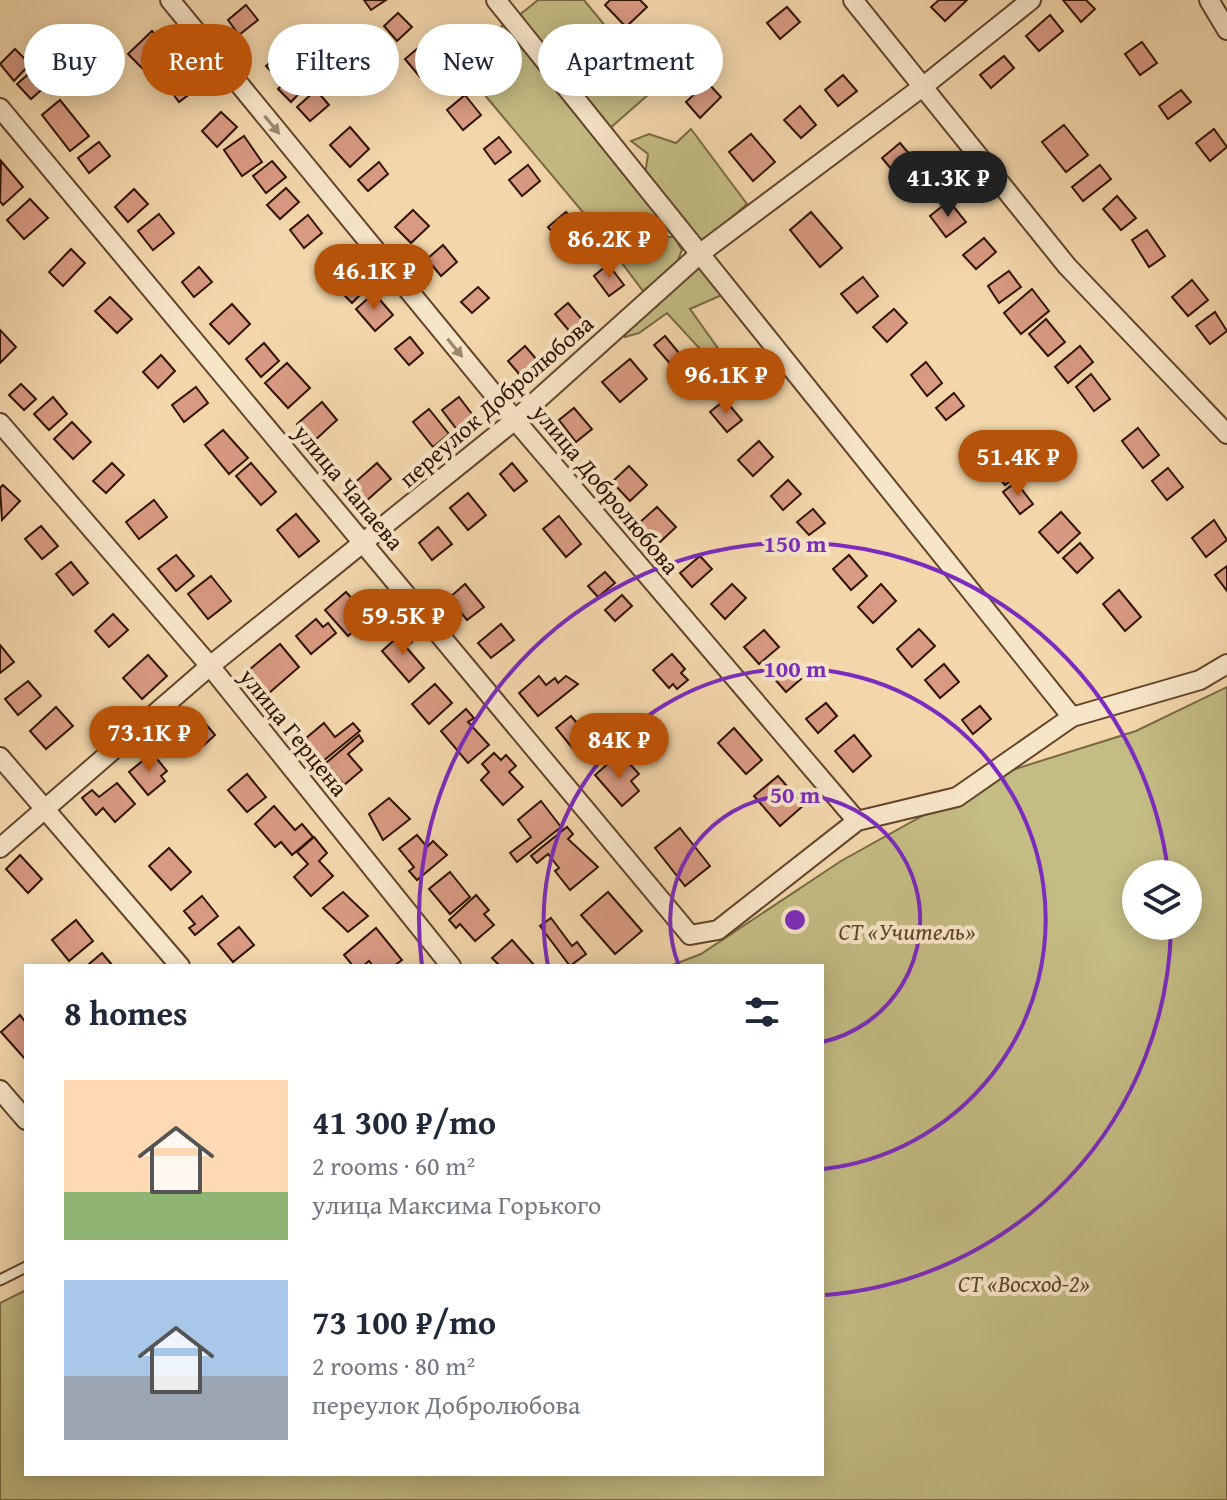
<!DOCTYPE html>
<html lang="en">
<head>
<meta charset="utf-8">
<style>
	:root { --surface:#fff; --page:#f6f6f7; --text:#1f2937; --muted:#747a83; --accent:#b45309 }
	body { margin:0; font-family:"Gentium Book Plus",serif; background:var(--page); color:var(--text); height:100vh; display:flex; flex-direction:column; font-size:30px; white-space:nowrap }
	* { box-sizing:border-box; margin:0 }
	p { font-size:26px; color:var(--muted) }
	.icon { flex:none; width:44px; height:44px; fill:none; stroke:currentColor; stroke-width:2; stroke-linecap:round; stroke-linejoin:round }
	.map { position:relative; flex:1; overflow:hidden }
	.drawer { position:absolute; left:24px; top:964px; width:800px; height:512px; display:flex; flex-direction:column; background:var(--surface); border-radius:0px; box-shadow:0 4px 20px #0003 }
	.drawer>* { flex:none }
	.top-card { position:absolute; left:24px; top:24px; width:800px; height:72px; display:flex; gap:16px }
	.tools { position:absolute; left:1122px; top:860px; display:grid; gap:16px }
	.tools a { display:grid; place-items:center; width:80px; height:80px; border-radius:50%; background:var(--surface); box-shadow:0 4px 20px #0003; font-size:40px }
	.price { position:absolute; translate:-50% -68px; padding:0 18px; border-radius:28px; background:var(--accent); color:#fff; font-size:26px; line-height:52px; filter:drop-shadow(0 2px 4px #0008) }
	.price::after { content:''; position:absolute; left:50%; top:48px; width:24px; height:18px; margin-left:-12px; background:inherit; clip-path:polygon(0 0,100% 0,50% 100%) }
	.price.on { background:#222; color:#fff }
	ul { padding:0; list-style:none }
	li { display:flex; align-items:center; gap:24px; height:200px; padding:0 40px }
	li span { display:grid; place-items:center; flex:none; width:224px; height:160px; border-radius:0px; color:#555 }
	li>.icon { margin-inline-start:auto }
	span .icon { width:96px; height:96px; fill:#fffc; stroke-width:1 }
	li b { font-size:34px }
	h2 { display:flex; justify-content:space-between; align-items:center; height:96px; padding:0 40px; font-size:34px }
	.pill { padding:0 28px; border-radius:36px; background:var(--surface); box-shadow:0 4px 20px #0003; font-size:28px; line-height:72px }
	.pill.on { background:var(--accent); color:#fff }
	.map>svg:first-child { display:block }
	.green { fill:#c3bc83; stroke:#7a6842; stroke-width:2; fill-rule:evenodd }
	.building { fill:#d89a82; stroke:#311300; stroke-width:2 }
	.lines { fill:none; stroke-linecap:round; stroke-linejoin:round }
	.service-casing { stroke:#62442b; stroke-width:13 }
	.minor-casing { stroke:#62442b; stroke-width:22 }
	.service { stroke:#f7e5c8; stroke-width:9 }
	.minor { stroke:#f7e5c8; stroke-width:18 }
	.oneway { fill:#9e866e }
	.ring { fill:none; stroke:#7b2cbf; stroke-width:4 }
	.labels { text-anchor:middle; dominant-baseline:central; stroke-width:8; stroke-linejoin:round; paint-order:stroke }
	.street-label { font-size:24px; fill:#311300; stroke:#f7e5c8 }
	.park-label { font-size:24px; font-style:italic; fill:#5d4627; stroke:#f7e5c8 }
	.centre { fill:#7b2cbf; stroke:#f7e5c8; stroke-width:4 }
	.ring-label { font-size:24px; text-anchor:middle; font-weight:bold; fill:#7b2cbf; stroke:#f7e5c8; stroke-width:8; stroke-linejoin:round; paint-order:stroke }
</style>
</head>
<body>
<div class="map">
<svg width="1227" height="1500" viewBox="0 0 1227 1500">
	<rect width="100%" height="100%" fill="#f3d7ab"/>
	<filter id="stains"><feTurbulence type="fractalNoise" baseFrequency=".0025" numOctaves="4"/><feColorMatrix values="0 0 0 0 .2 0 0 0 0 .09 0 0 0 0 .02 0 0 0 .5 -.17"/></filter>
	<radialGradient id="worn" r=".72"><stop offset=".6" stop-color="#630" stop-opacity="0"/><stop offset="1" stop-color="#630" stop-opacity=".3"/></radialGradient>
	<g class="green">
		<polygon points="538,0 584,0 656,88 609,129 517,17"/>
		<polygon points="508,21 669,230 630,230 607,241 458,63"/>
		<polygon points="691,129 747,204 702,243 645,175 648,154 631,141 649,134 676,143"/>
		<polygon points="627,237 674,237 682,250 676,265 643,291 610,247"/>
		<polygon points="701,260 724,294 690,309 727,361 723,374 667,313 639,333 625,337 623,327"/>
		<path d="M 1227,687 L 1227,1500 L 0,1500 L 0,1303 L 26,1290 L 26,1474 L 822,1474 L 822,966 L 670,966 L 701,954 L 841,861 L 996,775 L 1136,731 ZM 1136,874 L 1188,874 L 1188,926 L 1136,926 Z"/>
	</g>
	<g class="building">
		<polygon points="364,0 386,0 371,10"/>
		<polygon points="610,0 640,0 647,7 626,27 605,5"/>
		<polygon points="939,0 967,0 945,21 931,7"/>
		<polygon points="1063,0 1086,0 1095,9 1081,22"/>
		<polygon points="246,5 258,20 239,35 228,20"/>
		<polygon points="787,7 800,22 780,39 767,23"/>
		<polygon points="398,13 412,27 397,41 384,26"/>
		<polygon points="1050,15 1063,31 1039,51 1026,36"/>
		<polygon points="152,31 168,47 144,70 128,54"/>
		<polygon points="662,32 675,47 653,66 641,50"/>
		<polygon points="1142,42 1157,63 1140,75 1125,54"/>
		<polygon points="424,43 439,61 420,77 405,59"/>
		<polygon points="15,49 30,64 14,81 0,64"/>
		<polygon points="282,51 292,62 276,77 266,66"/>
		<polygon points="1004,56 1014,68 991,88 980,75"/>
		<polygon points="179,60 199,87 179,102 159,75"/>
		<polygon points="33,70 47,85 31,99 17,84"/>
		<polygon points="295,71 308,84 291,102 278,89"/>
		<polygon points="843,75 857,91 838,106 825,90"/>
		<polygon points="707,82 721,97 700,118 686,102"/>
		<polygon points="316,90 329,105 310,121 297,107"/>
		<polygon points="1181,90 1191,102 1168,119 1159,106"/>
		<polygon points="465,95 481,115 463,130 447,110"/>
		<polygon points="60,100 89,136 70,151 42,115"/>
		<polygon points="800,106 816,125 801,138 784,120"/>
		<polygon points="221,112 237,127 217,147 202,131"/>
		<polygon points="1064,125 1088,155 1066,172 1042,142"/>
		<polygon points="350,127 369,149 350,167 330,145"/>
		<polygon points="1214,129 1227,147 1210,161 1196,143"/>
		<polygon points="751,134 775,162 753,181 729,152"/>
		<polygon points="244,136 262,162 242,176 224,150"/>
		<polygon points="499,137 511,152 495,164 484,149"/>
		<polygon points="99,142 110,156 89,173 78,158"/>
		<polygon points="900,143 916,162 898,177 882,158"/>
		<polygon points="1,161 23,187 3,205 0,201"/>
		<polygon points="272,161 286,177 266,193 253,176"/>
		<polygon points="379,162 388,174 368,191 358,180"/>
		<polygon points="528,165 540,181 522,196 509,180"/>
		<polygon points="1100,165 1111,179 1083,201 1072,187"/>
		<polygon points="286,188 299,202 280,219 267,205"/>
		<polygon points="134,189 148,204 128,222 115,207"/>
		<polygon points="1117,196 1136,218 1121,230 1103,209"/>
		<polygon points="30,199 48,218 24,239 7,220"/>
		<polygon points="949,201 966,222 946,237 930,216"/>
		<polygon points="413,210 429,226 411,243 395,227"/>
		<polygon points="566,212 577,225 559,240 548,227"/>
		<polygon points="811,212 842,248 820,267 790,230"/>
		<polygon points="159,214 174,233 153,250 138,231"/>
		<polygon points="308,215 322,233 304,248 290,230"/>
		<polygon points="1147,230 1165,256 1149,267 1132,240"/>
		<polygon points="984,238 996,252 976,269 963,255"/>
		<polygon points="342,245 358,264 343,277 327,258"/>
		<polygon points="443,245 457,262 441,276 427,259"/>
		<polygon points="71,249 85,263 63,286 49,272"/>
		<polygon points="608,264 624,285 609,296 594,276"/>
		<polygon points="199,267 212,282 194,297 182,282"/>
		<polygon points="1009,271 1021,287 999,303 988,286"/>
		<polygon points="358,272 371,284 352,303 340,291"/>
		<polygon points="863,277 878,296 857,313 841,294"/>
		<polygon points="1192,280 1208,300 1188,316 1172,297"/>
		<polygon points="478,287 489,298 472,313 461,302"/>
		<polygon points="1032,289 1049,311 1021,334 1004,313"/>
		<polygon points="374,293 393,315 375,331 356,309"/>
		<polygon points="110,297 132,319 117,333 95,311"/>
		<polygon points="568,303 584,322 571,333 555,314"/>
		<polygon points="232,304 250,324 229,344 210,324"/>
		<polygon points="894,309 907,323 887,342 873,327"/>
		<polygon points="1215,312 1227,331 1210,344 1196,326"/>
		<polygon points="1046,319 1065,342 1048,356 1029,334"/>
		<polygon points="0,330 16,347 0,363"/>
		<polygon points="665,336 683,358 673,367 654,345"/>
		<polygon points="410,337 423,353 409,365 395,349"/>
		<polygon points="264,343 279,361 261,377 246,359"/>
		<polygon points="525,346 537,360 520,375 508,361"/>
		<polygon points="1080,346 1093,362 1068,383 1055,367"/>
		<polygon points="161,355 175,371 158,388 143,372"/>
		<polygon points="630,359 647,379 620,402 602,382"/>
		<polygon points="926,362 942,383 927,396 911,375"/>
		<polygon points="287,363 310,388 288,408 265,383"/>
		<polygon points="1091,374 1110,399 1094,411 1076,387"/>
		<polygon points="21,384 36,399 24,410 9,395"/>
		<polygon points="196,387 208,403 184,422 172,405"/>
		<polygon points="954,393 964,406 946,420 936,408"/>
		<polygon points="53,397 67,414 49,430 34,414"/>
		<polygon points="459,397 475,418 458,431 442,410"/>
		<polygon points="725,400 742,420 727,432 710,412"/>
		<polygon points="322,402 337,420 313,442 297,424"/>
		<polygon points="574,408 592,429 576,442 559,420"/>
		<polygon points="429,409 449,434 433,447 413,422"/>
		<polygon points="72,422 91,442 73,459 54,439"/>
		<polygon points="1138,428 1159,455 1143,468 1122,441"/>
		<polygon points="223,430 248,458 229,474 205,445"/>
		<polygon points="759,441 773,457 753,476 738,460"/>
		<polygon points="998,443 1022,472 1005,485 982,457"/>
		<polygon points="112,463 124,475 106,493 93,481"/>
		<polygon points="251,463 276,492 261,505 236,476"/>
		<polygon points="377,463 391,479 365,502 351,486"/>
		<polygon points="512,463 527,481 514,491 500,474"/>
		<polygon points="629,466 647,485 630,501 612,482"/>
		<polygon points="1168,468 1183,487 1167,500 1152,481"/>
		<polygon points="788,480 801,494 783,510 771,496"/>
		<polygon points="1016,482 1033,504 1020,514 1003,492"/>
		<polygon points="3,485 20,501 2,520 0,488"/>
		<polygon points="468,493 486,515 468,530 450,508"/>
		<polygon points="154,500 167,517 139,539 126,522"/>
		<polygon points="657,507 676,527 658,544 639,523"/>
		<polygon points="813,509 825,523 809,535 797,522"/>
		<polygon points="1061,512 1080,533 1058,553 1039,532"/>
		<polygon points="296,514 319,541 299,557 277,530"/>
		<polygon points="559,516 581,544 566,557 543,529"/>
		<polygon points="1214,520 1227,540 1206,557 1192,538"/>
		<polygon points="41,526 58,546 42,559 25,539"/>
		<polygon points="438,527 452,544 432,560 419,543"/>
		<polygon points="1080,543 1093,558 1077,573 1063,558"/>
		<polygon points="176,555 194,576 176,591 158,569"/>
		<polygon points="849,555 867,576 851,590 833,569"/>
		<polygon points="700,556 712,569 692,587 680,573"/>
		<polygon points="71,562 88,583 73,595 56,574"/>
		<polygon points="1227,566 1227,591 1215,575"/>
		<polygon points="605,572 615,583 598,597 588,586"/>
		<polygon points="211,576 231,601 208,619 188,594"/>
		<polygon points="465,584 484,607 467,620 449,598"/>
		<polygon points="732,584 746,598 725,619 711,604"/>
		<polygon points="881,584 896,601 873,623 858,607"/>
		<polygon points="1119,590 1141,617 1125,631 1103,604"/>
		<polygon points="346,592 369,617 348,636 325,610"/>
		<polygon points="622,595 632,606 615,621 605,610"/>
		<polygon points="113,614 128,630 109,647 95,631"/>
		<polygon points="316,619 323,627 328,623 336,633 311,654 296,636"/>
		<polygon points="501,624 514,640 491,658 478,643"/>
		<polygon points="919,629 935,646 912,667 897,649"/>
		<polygon points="764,630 779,647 759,664 744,647"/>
		<polygon points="403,632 412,642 406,647 424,668 409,682 382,651"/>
		<polygon points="280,644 299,667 269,693 249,670"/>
		<polygon points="0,645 14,662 0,673"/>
		<polygon points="672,654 685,669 681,673 688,680 677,689 673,684 669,688 653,670"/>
		<polygon points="148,655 167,676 142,699 123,678"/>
		<polygon points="786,663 801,679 786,692 772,676"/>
		<polygon points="944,664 959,682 940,698 925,680"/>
		<polygon points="539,676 546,685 555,678 558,683 566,676 578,684 538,716 519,693"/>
		<polygon points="28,681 41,696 18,715 5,699"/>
		<polygon points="435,684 452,703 429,724 412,704"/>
		<polygon points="826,703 837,716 818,733 806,719"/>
		<polygon points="980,706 991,719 973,734 962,720"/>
		<polygon points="56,707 73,726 46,749 30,731"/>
		<polygon points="466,709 474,718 468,722 489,745 468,763 441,731"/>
		<polygon points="199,716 215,735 203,746 187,727"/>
		<polygon points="571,716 582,729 590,723 601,735 578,755 556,728"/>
		<polygon points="324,723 335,737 353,723 360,731 323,761 305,739"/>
		<polygon points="734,728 762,760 746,774 718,743"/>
		<polygon points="359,735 363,741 348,754 362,770 344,785 326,763"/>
		<polygon points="854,735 871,756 853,772 835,751"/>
		<polygon points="152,753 167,771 161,776 165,781 148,795 129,772"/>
		<polygon points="494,753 501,760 506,755 516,766 509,772 523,787 503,805 481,780 489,772 482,764"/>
		<polygon points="611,761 619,770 628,762 639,774 631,781 639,791 622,806 595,775"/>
		<polygon points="247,774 266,797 247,812 228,790"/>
		<polygon points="778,776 804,805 780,826 754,796"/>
		<polygon points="117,783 135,804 115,822 103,808 96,815 82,798 92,790 99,797"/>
		<polygon points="389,798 410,819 383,840 369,814"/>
		<polygon points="541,801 561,827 517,862 510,853 531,837 518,820"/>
		<polygon points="274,806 295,830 302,824 313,837 292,855 281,842 275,847 255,824"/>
		<polygon points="567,827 573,834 568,839 598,867 570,890 555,871 559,868 548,854 537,863 531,856"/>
		<polygon points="680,828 710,866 685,886 655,848"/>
		<polygon points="417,835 427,847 433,841 447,855 417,880 409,871 414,867 399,849"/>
		<polygon points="314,837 327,853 319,861 333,876 311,896 294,877 308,864 297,852"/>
		<polygon points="169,848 191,872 171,890 149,866"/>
		<polygon points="20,855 42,879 28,893 6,869"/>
		<polygon points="450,872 470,897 450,914 429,889"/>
		<polygon points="343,892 368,916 348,932 323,908"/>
		<polygon points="608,892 642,931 615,954 581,915"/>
		<polygon points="476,895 489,910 484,914 494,925 475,941 460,924 456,928 449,920"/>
		<polygon points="202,896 218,916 195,935 189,928 195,924 184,911"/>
		<polygon points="551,918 572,946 577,942 586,954 570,966 540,926"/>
		<polygon points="76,920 93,941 69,961 52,940"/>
		<polygon points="239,927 254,945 233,962 218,944"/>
		<polygon points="376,928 402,960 394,966 373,966 369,961 363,966 353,966 344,955"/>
		<polygon points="512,940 535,966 500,966 492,958"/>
		<polygon points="102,953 113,966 91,966 89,964"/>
		<polygon points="20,1015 26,1023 25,1059 1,1032"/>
	</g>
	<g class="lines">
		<g class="service-casing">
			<polyline id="service" points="0,1280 26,1267"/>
		</g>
		<g class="minor-casing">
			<g id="minor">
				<polyline points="170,0 515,420 857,821"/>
				<polyline points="496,0 1072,717"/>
				<polyline points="853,0 1067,266 1227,434"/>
				<polyline points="1209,0 1227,30"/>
				<polyline points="0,108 690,935 718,930 857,821 957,797 1072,717 1200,680 1227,664"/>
				<polyline points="0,423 210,666 451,966"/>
				<polyline points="0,757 180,966"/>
				<polyline points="0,848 210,666 515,420 702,252 925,85 1031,0"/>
				<polyline points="0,1090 26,1120"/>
			</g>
		</g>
		<use href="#service" class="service"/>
		<use href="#minor" class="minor"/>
	</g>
	<defs><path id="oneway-solid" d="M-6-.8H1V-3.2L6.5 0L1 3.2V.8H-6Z" transform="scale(2)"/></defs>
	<g class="oneway">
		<use href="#oneway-solid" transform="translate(272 125) rotate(51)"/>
		<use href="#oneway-solid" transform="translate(455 348) rotate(51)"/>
	</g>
	<g class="ring">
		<path d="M679 966A125 125 0 1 1 822 1042"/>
		<path d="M548 966A251 251 0 1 1 823 1169"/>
		<path d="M1171 927A376 376 0 0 1 825 1295M422 966A376 376 0 0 1 1168 871"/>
	</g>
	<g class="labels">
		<g class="street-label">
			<text transform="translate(496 401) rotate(-41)">переулок Добролюбова</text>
			<text transform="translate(349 487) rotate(50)">улица Чапаева</text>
			<text transform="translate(606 489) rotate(50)">улица Добролюбова</text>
			<text transform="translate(294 732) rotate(51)">улица Герцена</text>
		</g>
		<g class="park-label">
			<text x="907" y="931">СТ «Учитель»</text>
			<text x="1024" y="1283">СТ «Восход-2»</text>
		</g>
	</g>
	<circle cx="795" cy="920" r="12" class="centre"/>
	<g class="ring-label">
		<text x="795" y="552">150 m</text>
		<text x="795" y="677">100 m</text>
		<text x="795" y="803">50 m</text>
	</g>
	<rect width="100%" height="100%" filter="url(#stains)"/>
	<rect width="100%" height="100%" fill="url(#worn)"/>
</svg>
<div class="tools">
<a><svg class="icon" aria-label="layers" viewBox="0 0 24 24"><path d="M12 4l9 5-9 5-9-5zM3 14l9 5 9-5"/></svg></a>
</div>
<b class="price on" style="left:948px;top:219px">41.3K ₽</b>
<b class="price" style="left:609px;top:280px">86.2K ₽</b>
<b class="price" style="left:374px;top:312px">46.1K ₽</b>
<b class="price" style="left:726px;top:416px">96.1K ₽</b>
<b class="price" style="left:1018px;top:498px">51.4K ₽</b>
<b class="price" style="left:403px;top:657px">59.5K ₽</b>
<b class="price" style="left:149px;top:774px">73.1K ₽</b>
<b class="price" style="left:619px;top:781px">84K ₽</b>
<div class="top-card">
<a class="pill">Buy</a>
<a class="pill on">Rent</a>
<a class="pill">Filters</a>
<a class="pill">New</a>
<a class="pill">Apartment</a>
</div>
<section class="drawer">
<h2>8 homes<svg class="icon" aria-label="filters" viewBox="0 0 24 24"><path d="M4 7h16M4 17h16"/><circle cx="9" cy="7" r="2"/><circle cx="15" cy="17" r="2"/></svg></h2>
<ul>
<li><span style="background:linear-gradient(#ffd9b3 70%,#8fb573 0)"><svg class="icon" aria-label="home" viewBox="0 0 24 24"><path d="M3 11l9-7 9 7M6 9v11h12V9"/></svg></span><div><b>41 300 ₽/mo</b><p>2 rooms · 60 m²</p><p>улица Максима Горького</p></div></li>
<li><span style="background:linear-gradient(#a9c7e8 60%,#9aa5b1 0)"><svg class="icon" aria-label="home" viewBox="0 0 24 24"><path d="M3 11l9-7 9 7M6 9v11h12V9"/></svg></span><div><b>73 100 ₽/mo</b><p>2 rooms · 80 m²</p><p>переулок Добролюбова</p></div></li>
</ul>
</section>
</div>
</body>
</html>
